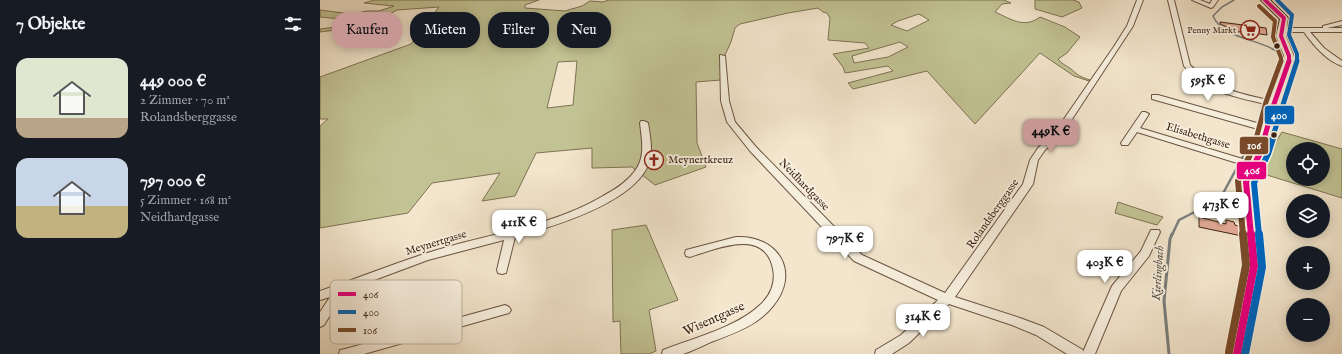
<!DOCTYPE html>
<html lang="de">
<head>
<meta charset="utf-8">
<style>
	:root { --surface:#171b24; --page:#242831; --text:#f1f3f6; --muted:#9ea1a6; --accent:#c59692 }
	body { margin:0; font-family:"IM FELL English",serif; background:var(--page); color:var(--text); height:100vh; display:flex; flex-direction:column; font-size:15px; white-space:nowrap }
	* { box-sizing:border-box; margin:0 }
	p { font-size:13px; color:var(--muted) }
	.icon { flex:none; width:22px; height:22px; fill:none; stroke:currentColor; stroke-width:2; stroke-linecap:round; stroke-linejoin:round }
	.map { position:relative; flex:1; overflow:hidden }
	.sheet { display:flex; flex-direction:column; background:var(--surface); width:320px }
	.sheet>* { flex:none }
	.hud { position:absolute; left:12px; top:12px; width:380px; height:36px; display:flex; gap:8px }
	.buttons { position:absolute; left:966px; top:142px; display:grid; gap:8px }
	.buttons a { display:grid; place-items:center; width:44px; height:44px; border-radius:50%; background:var(--surface); box-shadow:0 2px 10px #0003; font-size:20px }
	.price { position:absolute; translate:-50% -34px; padding:0 9px; border-radius:8px; background:#fff; color:#222; font-size:13px; line-height:26px; filter:drop-shadow(0 1px 2px #0008) }
	.price::after { content:''; position:absolute; left:50%; top:24px; width:12px; height:9px; margin-left:-6px; background:inherit; clip-path:polygon(0 0,100% 0,50% 100%) }
	.price.current { background:var(--accent); color:#111 }
	ul { padding:0; list-style:none }
	li { display:flex; align-items:center; gap:12px; height:100px; padding:0 16px }
	li span { display:grid; place-items:center; flex:none; width:112px; height:80px; border-radius:12px; color:#555 }
	li>.icon { margin-inline-start:auto }
	span .icon { width:48px; height:48px; fill:#fffc; stroke-width:1 }
	li b { font-size:17px }
	h2 { display:flex; justify-content:space-between; align-items:center; height:48px; padding:0 16px; font-size:17px }
	.chip { padding:0 14px; border-radius:16px; background:var(--surface); box-shadow:0 2px 10px #0003; font-size:14px; line-height:36px }
	.chip.current { background:var(--accent); color:#111 }
	main { display:flex; flex:1; min-height:0 }
	.map>svg:first-child { display:block }
	.green { fill:#c2c394; stroke:#7f7253; fill-rule:evenodd }
	.lines { fill:none; stroke-linecap:round; stroke-linejoin:round }
	.stream-far3 { stroke:#797e7c; stroke-width:1.5 }
	.stream-far2 { stroke:#797e7c; stroke-width:2 }
	.stream-far1 { stroke:#797e7c; stroke-width:2.5 }
	.stream { stroke:#797e7c; stroke-width:3 }
	.building { fill:#e3aa96; stroke:#3c2212 }
	.minor-casing { stroke:#6a5341; stroke-width:2 }
	.primary-casing { stroke:#3c2212; stroke-width:2 }
	.minor { fill:#f7efde; fill-rule:evenodd }
	.primary { fill:#f3e6cd; fill-rule:evenodd }
	.bus-1-far3-casing { stroke:#f7efde; stroke-width:6 }
	.bus-1-far2-casing { stroke:#f7efde; stroke-width:8 }
	.bus-1-far1-casing { stroke:#f7efde; stroke-width:9 }
	.bus-1-casing { stroke:#f7efde; stroke-width:10 }
	.bus-2-far3-casing { stroke:#f7efde; stroke-width:6 }
	.bus-2-far2-casing { stroke:#f7efde; stroke-width:8 }
	.bus-2-far1-casing { stroke:#f7efde; stroke-width:9 }
	.bus-2-casing { stroke:#f7efde; stroke-width:10 }
	.bus-3-far3-casing { stroke:#f7efde; stroke-width:6 }
	.bus-3-far2-casing { stroke:#f7efde; stroke-width:8 }
	.bus-3-far1-casing { stroke:#f7efde; stroke-width:9 }
	.bus-3-casing { stroke:#f7efde; stroke-width:10 }
	.bus-1-far3 { stroke:#e5007d; stroke-width:4 }
	.bus-1-far2 { stroke:#e5007d; stroke-width:5 }
	.bus-1-far1 { stroke:#e5007d; stroke-width:6 }
	.bus-1 { stroke:#e5007d; stroke-width:8 }
	.bus-2-far3 { stroke:#0065bd; stroke-width:4 }
	.bus-2-far2 { stroke:#0065bd; stroke-width:5 }
	.bus-2-far1 { stroke:#0065bd; stroke-width:6 }
	.bus-2 { stroke:#0065bd; stroke-width:8 }
	.bus-3-far3 { stroke:#7a4b2a; stroke-width:4 }
	.bus-3-far2 { stroke:#7a4b2a; stroke-width:5 }
	.bus-3-far1 { stroke:#7a4b2a; stroke-width:6 }
	.bus-3 { stroke:#7a4b2a; stroke-width:8 }
	.bus-dot { fill:#3c2212; stroke:#f7efde; stroke-width:1.5 }
	.labels { text-anchor:middle; dominant-baseline:central; stroke-width:4; stroke-linejoin:round; paint-order:stroke }
	.far-poi-label { font-size:9px; fill:#3c2212; stroke:#f7efde; text-anchor:end }
	.street-label { font-size:11px; fill:#3c2212; stroke:#f7efde }
	.poi-label { font-size:11px; fill:#3c2212; stroke:#f7efde; text-anchor:start }
	.water-label { font-size:12px; font-style:italic; fill:#5a5047; stroke:#f7efde }
	.near-street-label { font-size:13px; fill:#3c2212; stroke:#f7efde }
	.key { fill:#f7efde; stroke:#bfb2a1; stroke-width:1 }
	.key-label { font-size:11px; fill:#3c2212 }
	.line-badge { stroke:#f7efde; stroke-width:1.5 }
	.badge-label { font-size:11px; text-anchor:middle; font-weight:bold; fill:#fff }
</style>
</head>
<body>
<main>
<section class="sheet">
<h2>7 Objekte<svg class="icon" aria-label="filters" viewBox="0 0 24 24"><path d="M4 7h16M4 17h16"/><circle cx="9" cy="7" r="2"/><circle cx="15" cy="17" r="2"/></svg></h2>
<ul>
<li><span style="background:linear-gradient(#dfe7d0 75%,#b9a48a 0)"><svg class="icon" aria-label="home" viewBox="0 0 24 24"><path d="M3 11l9-7 9 7M6 9v11h12V9"/></svg></span><div><b>449 000 €</b><p>2 Zimmer · 70 m²</p><p>Rolandsberggasse</p></div></li>
<li><span style="background:linear-gradient(#c9d6e8 60%,#c2b280 0)"><svg class="icon" aria-label="home" viewBox="0 0 24 24"><path d="M3 11l9-7 9 7M6 9v11h12V9"/></svg></span><div><b>797 000 €</b><p>5 Zimmer · 168 m²</p><p>Neidhardgasse</p></div></li>
</ul>
</section>
<div class="map">
<svg width="1022" height="354" viewBox="0 0 1022 354">
	<rect width="100%" height="100%" fill="#f3e6cd"/>
	<filter id="stains"><feTurbulence type="fractalNoise" baseFrequency=".005" numOctaves="4"/><feColorMatrix values="0 0 0 0 .2 0 0 0 0 .09 0 0 0 0 .02 0 0 0 .5 -.17"/></filter>
	<radialGradient id="worn" r=".72"><stop offset=".6" stop-color="#630" stop-opacity="0"/><stop offset="1" stop-color="#630" stop-opacity=".3"/></radialGradient>
	<g class="green">
		<path d="M 54,0 L 219,0 L 205,5 L 205,8 L 245,11 L 262,6 L 270,1 L 283,2 L 289,0 L 684,0 L 691,3 L 682,4 L 675,12 C 691,19 704,29 720,17 L 745,27 L 760,37 L 747,53 L 738,59 C 741,64 746,65 751,69 C 759,76 759,76 770,80 L 769,81 L 754,76 L 720,53 L 655,124 L 607,71 L 533,89 L 528,83 L 573,71 L 568,66 L 525,73 L 523,67 L 513,54 L 549,48 L 545,43 L 508,40 L 510,18 L 507,13 L 503,12 L 498,8 L 468,13 L 420,24 L 415,28 L 411,42 L 405,55 L 405,61 L 401,80 L 376,82 L 377,143 L 386,167 L 335,185 L 312,167 L 272,168 L 272,148 L 216,153 L 195,196 L 162,201 L 180,173 L 112,183 L 88,213 L 0,228 L 0,126 L 8,119 L 0,119 L 0,77 L 91,44 L 119,7 L 77,10 L 63,18 L 30,28 L 0,32 L 0,29 L 17,27 L 21,19 L 0,17 L 0,10 L 31,14 L 48,11 L 59,11 L 74,6 L 44,3 ZM 599,14 L 609,20 L 587,31 L 571,25 L 578,21 ZM 580,42 L 588,47 L 568,57 L 534,63 L 532,56 ZM 257,61 L 253,105 L 227,108 L 238,62 Z"/>
		<polygon points="715,0 753,0 759,2 762,8 742,17 715,9"/>
		<path d="M 962,132 L 1022,149 L 1022,198 L 937,172 ZM 973,149 L 1003,149 L 1003,179 L 973,179 Z"/>
		<polygon points="798,202 843,217 837,225 795,213"/>
		<polygon points="326,225 358,300 329,310 336,351 329,354 301,354 300,321 293,322 292,230"/>
	</g>
	<g class="lines">
		<path class="stream-far3" d="M 914,0 L 902,7 L 893,16 C 904,41 944,38 963,56 L 961,62"/>
		<polyline class="stream-far2" points="932,139 937,130 942,105 962,61"/>
		<polyline class="stream-far1" points="852,235 859,220 900,199 933,138"/>
		<polyline class="stream" points="849,354 844,301 850,239 852,234"/>
	</g>
	<g class="building">
		<polygon points="900,22 946,28 947,35 933,33 933,31 918,32 900,24"/>
		<polygon points="879,217 906,224 906,220 914,222 915,225 921,227 922,236 879,227"/>
	</g>
	<g class="lines">
		<g class="minor-casing">
			<g id="minor">
				<polygon points="817,0 823,0 813,26 741,136 725,150 718,160 713,184 635,297 700,318 724,327 763,350 763,352 792,286 821,251 831,230 839,230 840,232 829,256 801,291 775,354 747,354 716,335 692,325 629,304 589,343 572,354 555,354 556,350 581,335 618,300 534,261 430,151 407,122 401,101 400,55 405,56 409,101 415,122 436,147 542,255 625,293 703,184 710,160 718,148 735,132 793,48 807,26"/>
				<path d="M 848,0 L 854,0 L 870,65 C 895,91 924,94 957,102 L 957,106 L 954,106 C 922,98 886,94 864,66 Z"/>
				<polygon points="872,0 880,0 890,4 892,0 898,0 893,7 891,8"/>
				<path d="M 1022,21 L 1022,25 L 1007,28 L 1022,28 L 1022,32 L 990,32 L 1004,48 L 1022,61 L 1022,66 C 1007,61 993,45 984,32 L 962,32 L 959,30 L 962,28 L 1003,28 L 1003,26 Z"/>
				<polygon points="832,95 838,95 951,127 952,129 948,131 945,131 832,99"/>
				<polygon points="822,112 825,112 829,114 820,128 936,163 937,165 933,168 930,167 817,132 808,145 802,145 801,143"/>
				<path d="M 321,121 L 324,121 L 328,123 C 330,136 333,150 329,163 C 315,203 232,227 195,237 L 186,273 L 182,274 L 178,273 L 177,270 L 184,240 L 108,260 L 25,291 L 4,325 L 0,327 L 0,312 L 10,297 L 0,300 L 0,291 C 39,278 77,262 117,250 C 173,233 232,226 283,196 C 294,190 306,183 314,172 C 326,158 322,140 320,123 Z"/>
				<path d="M 416,237 C 458,235 481,272 453,306 C 437,326 414,333 391,342 C 382,346 372,351 363,354 C 357,354 348,354 342,354 L 343,350 C 374,338 417,327 440,305 C 450,296 456,283 453,269 C 445,227 396,249 370,257 L 366,256 L 365,253 L 366,250 Z"/>
				<polygon points="185,305 189,307 191,310 189,313 44,354 19,354 20,350 25,349"/>
			</g>
		</g>
		<g class="primary-casing">
			<polygon id="primary" points="941,0 950,0 968,18 966,36 974,56 974,63 960,104 948,151 933,182 942,266 927,354 907,354 926,266 919,182 934,151 948,104 964,63 964,56 956,36 960,19"/>
		</g>
		<use href="#minor" class="minor"/>
		<use href="#primary" class="primary"/>
		<g class="bus-1-far3-casing">
			<polyline id="bus-1-far3" points="945,0 964,18 961,36 969,56 969,62"/>
		</g>
		<g class="bus-1-far2-casing">
			<polyline id="bus-1-far2" points="944,139 954,104 969,61"/>
		</g>
		<g class="bus-1-far1-casing">
			<polyline id="bus-1-far1" points="931,235 926,182 941,151 945,138"/>
		</g>
		<g class="bus-1-casing">
			<polyline id="bus-1" points="917,354 934,266 931,234"/>
		</g>
		<g class="bus-2-far3-casing">
			<polyline id="bus-2-far3" points="957,0 972,15 969,35 977,54 977,62"/>
		</g>
		<g class="bus-2-far2-casing">
			<polyline id="bus-2-far2" points="952,139 977,61"/>
		</g>
		<g class="bus-2-far1-casing">
			<polyline id="bus-2-far1" points="939,235 934,183 948,154 953,138"/>
		</g>
		<g class="bus-2-casing">
			<polyline id="bus-2" points="925,354 942,267 939,234"/>
		</g>
		<g class="bus-3-far3-casing">
			<polyline id="bus-3-far3" points="939,6 955,21 953,37 961,58 961,62"/>
		</g>
		<g class="bus-3-far2-casing">
			<polyline id="bus-3-far2" points="936,139 946,102 961,61"/>
		</g>
		<g class="bus-3-far1-casing">
			<polyline id="bus-3-far1" points="923,235 918,181 933,148 936,138"/>
		</g>
		<g class="bus-3-casing">
			<polyline id="bus-3" points="909,352 926,265 923,234"/>
		</g>
		<use href="#bus-1-far3" class="bus-1-far3"/>
		<use href="#bus-1-far2" class="bus-1-far2"/>
		<use href="#bus-1-far1" class="bus-1-far1"/>
		<use href="#bus-1" class="bus-1"/>
		<use href="#bus-2-far3" class="bus-2-far3"/>
		<use href="#bus-2-far2" class="bus-2-far2"/>
		<use href="#bus-2-far1" class="bus-2-far1"/>
		<use href="#bus-2" class="bus-2"/>
		<use href="#bus-3-far3" class="bus-3-far3"/>
		<use href="#bus-3-far2" class="bus-3-far2"/>
		<use href="#bus-3-far1" class="bus-3-far1"/>
		<use href="#bus-3" class="bus-3"/>
	</g>
	<defs>
		<g id="supermarket-ring" transform="scale(1)"><circle r="9.5" fill="#f7efde" stroke="#8f2418" stroke-width="1.5"/><path d="M-6-5.5h2.5l.6 2H6L4.5 2H-2.5L-4.4-4H-6ZM-1.5 3.2a1.3 1.3 0 1 0 .1 0ZM3 3.2a1.3 1.3 0 1 0 .1 0Z" fill="#8f2418"/></g>
		<g id="church-ring" transform="scale(1)"><circle r="9.5" fill="#f7efde" stroke="#8f2418" stroke-width="1.5"/><path d="M-1.2-6h2.4v3.5h3.3v2.4h-3.3V6h-2.4V-.1h-3.3v-2.4h3.3Z" fill="#8f2418"/></g>
	</defs>
	<g fill-rule="evenodd">
		<use href="#supermarket-ring" x="930" y="30"/>
		<use href="#church-ring" x="334" y="160"/>
	</g>
	<g class="bus-dot">
		<circle cx="957" cy="46" r="3.5"/>
		<circle cx="954" cy="135" r="3.5"/>
	</g>
	<g class="labels">
		<g class="far-poi-label">
			<text x="916" y="30">Penny Markt</text>
		</g>
		<g class="street-label">
			<text transform="translate(878 136) rotate(17)">Elisabethgasse</text>
			<text transform="translate(484 185) rotate(46)">Neidhardgasse</text>
			<text transform="translate(673 214) rotate(-55)">Rolandsberggasse</text>
			<text transform="translate(116 243) rotate(-17)">Meynertgasse</text>
		</g>
		<g class="poi-label">
			<text x="348" y="160">Meynertkreuz</text>
		</g>
		<g class="water-label">
			<text transform="translate(838 273) rotate(-86)">Kierlingbach</text>
		</g>
		<g class="near-street-label">
			<text transform="translate(394 319) rotate(-24)">Wisentgasse</text>
		</g>
	</g>
	<rect x="10" y="280" width="132" height="64" rx="6" class="key"/>
	<rect x="18" y="292" width="18" height="4" fill="#e5007d"/>
	<rect x="18" y="310" width="18" height="4" fill="#0065bd"/>
	<rect x="18" y="328" width="18" height="4" fill="#7a4b2a"/>
	<g class="key-label">
		<text x="43" y="298">406</text>
		<text x="43" y="316">400</text>
		<text x="43" y="334">106</text>
	</g>
	<g class="line-badge">
		<rect x="944" y="105" width="31" height="20" rx="4" fill="#0065bd"/>
		<rect x="919" y="136" width="30" height="19" rx="4" fill="#7a4b2a"/>
		<rect x="916" y="161" width="31" height="19" rx="4" fill="#e5007d"/>
	</g>
	<g class="badge-label">
		<text x="959" y="119">400</text>
		<text x="934" y="149">106</text>
		<text x="932" y="174">406</text>
	</g>
	<rect width="100%" height="100%" filter="url(#stains)"/>
	<rect width="100%" height="100%" fill="url(#worn)"/>
</svg>
<div class="buttons">
<a><svg class="icon" aria-label="locate" viewBox="0 0 24 24"><circle cx="12" cy="12" r="6"/><path d="M12 2v4M12 18v4M2 12h4M18 12h4"/></svg></a>
<a><svg class="icon" aria-label="layers" viewBox="0 0 24 24"><path d="M12 4l9 5-9 5-9-5zM3 14l9 5 9-5"/></svg></a>
<a>+</a>
<a>−</a>
</div>
<b class="price" style="left:888px;top:102px">595K €</b>
<b class="price current" style="left:731px;top:153px">449K €</b>
<b class="price" style="left:901px;top:226px">473K €</b>
<b class="price" style="left:199px;top:244px">411K €</b>
<b class="price" style="left:525px;top:260px">797K €</b>
<b class="price" style="left:785px;top:284px">403K €</b>
<b class="price" style="left:603px;top:338px">314K €</b>
<div class="hud">
<a class="chip current">Kaufen</a>
<a class="chip">Mieten</a>
<a class="chip">Filter</a>
<a class="chip">Neu</a>
</div>
</div>
</main>
</body>
</html>
